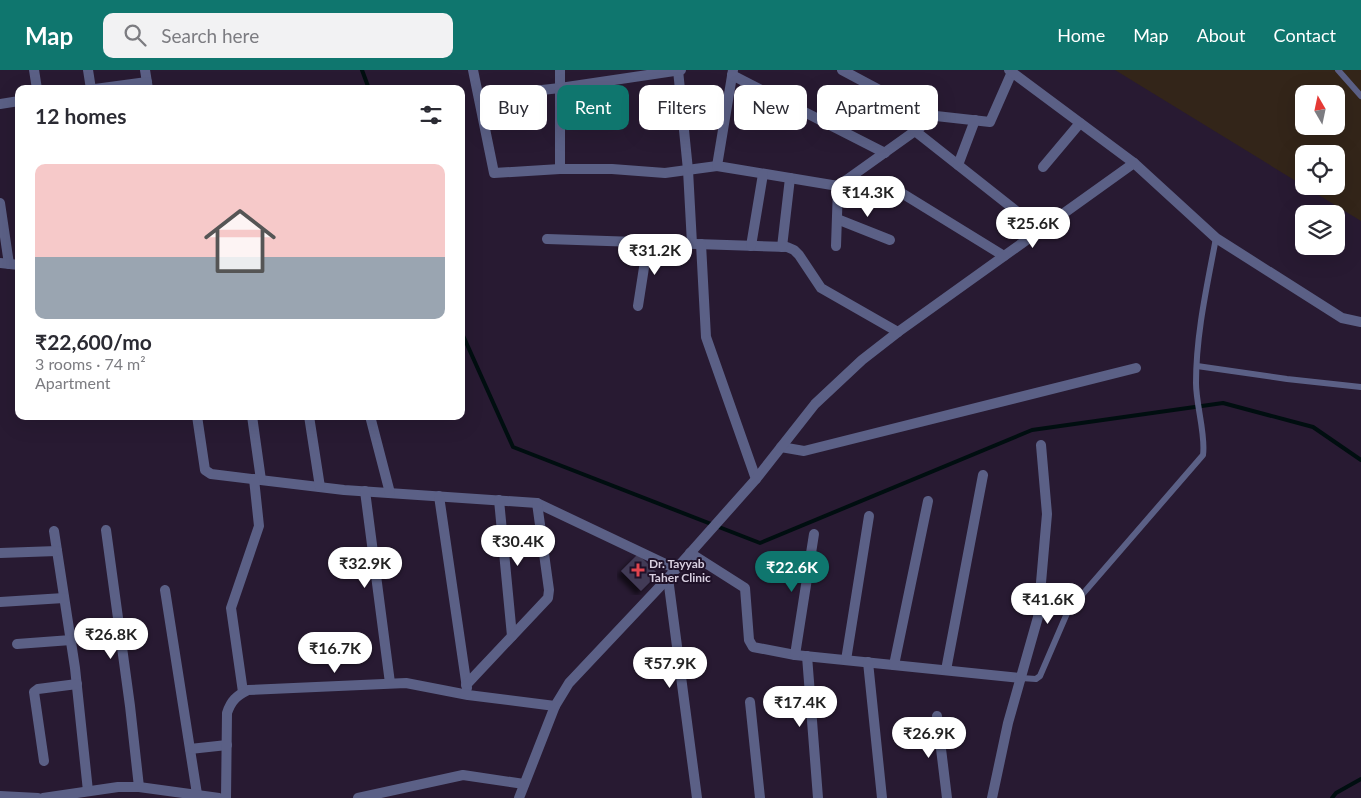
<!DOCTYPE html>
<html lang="en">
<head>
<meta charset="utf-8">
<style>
	:root { --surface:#fff; --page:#f2f2f3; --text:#2b2b33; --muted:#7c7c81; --accent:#0f766e }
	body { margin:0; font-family:Lato,sans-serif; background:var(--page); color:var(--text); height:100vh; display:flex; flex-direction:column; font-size:19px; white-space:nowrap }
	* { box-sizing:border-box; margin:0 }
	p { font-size:16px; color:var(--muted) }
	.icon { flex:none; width:28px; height:28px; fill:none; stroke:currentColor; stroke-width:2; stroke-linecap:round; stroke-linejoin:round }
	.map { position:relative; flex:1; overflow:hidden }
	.details { position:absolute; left:15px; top:15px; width:450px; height:335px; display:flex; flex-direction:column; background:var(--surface); border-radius:10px; box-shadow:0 5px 20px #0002 }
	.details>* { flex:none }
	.hud { position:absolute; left:480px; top:15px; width:475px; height:45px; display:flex; gap:10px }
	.needle { width:32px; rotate:351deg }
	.tools { position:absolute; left:1295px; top:15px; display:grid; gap:10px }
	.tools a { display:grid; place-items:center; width:50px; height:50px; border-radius:10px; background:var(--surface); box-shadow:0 5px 20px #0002; font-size:25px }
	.price { position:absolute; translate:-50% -42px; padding:0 11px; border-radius:18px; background:#fff; color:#222; font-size:16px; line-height:32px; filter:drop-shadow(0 1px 2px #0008) }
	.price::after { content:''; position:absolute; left:50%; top:30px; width:15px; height:11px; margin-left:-8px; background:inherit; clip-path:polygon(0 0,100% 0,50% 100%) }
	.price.current { background:var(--accent); color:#fff }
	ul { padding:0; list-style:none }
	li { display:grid; align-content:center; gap:10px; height:265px; padding:0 20px }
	li span { display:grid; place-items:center; height:155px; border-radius:10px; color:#555 }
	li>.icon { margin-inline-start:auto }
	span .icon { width:90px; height:90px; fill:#fffc; stroke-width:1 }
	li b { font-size:21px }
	h2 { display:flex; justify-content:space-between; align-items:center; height:60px; padding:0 20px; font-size:21px }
	.pill { padding:0 18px; border-radius:10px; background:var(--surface); box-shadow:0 5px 20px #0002; font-size:18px; line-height:45px }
	.pill.current { background:var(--accent); color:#fff }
	header { display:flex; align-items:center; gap:30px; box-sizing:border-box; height:70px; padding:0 25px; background:var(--accent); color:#fff }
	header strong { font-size:24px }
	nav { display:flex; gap:28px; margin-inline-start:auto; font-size:18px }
	.search { width:350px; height:45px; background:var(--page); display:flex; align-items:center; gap:12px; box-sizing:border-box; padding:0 18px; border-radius:10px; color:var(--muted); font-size:19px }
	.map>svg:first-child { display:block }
	.industrial { fill:#332519; fill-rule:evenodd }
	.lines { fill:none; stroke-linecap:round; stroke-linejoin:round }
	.stream { stroke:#000e10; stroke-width:4 }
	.building { fill:#423a56; filter:url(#shadow) }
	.service { stroke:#5b6086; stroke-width:6 }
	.minor { stroke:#5b6086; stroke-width:10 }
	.tertiary { stroke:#5b6086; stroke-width:10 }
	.health-dot { fill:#e0444e; stroke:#1f1128; stroke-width:2 }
	.labels { text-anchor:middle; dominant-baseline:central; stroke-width:4; stroke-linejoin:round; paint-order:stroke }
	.poi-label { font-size:12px; font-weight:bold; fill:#d8cfe0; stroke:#1f1128; text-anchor:start }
</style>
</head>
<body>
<header>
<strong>Map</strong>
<div class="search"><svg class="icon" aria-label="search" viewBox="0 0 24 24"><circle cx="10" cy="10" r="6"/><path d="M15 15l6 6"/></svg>Search here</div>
<nav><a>Home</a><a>Map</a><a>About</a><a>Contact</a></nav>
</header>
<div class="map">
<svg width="1361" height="728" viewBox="0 0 1361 728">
	<defs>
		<filter id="shadow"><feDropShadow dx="-4.5" dy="4.5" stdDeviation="2.5" flood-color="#0009"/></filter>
	</defs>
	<rect width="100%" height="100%" fill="#281a32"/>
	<path class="industrial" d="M 1115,0 L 1361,0 L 1361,151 L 1304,116 L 1336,116 L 1336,84 L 1304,84 L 1304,116 ZM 1304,24 L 1336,24 L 1336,56 L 1304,56 Z"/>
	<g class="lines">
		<g class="stream">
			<polyline points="362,0 369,19"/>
			<polyline points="461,261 513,377 760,473 1032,360 1223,333 1313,357 1361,390"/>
			<polyline points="1332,728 1336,723 1361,709"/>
		</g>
	</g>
	<polygon class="building" points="638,484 658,504 641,521 621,501"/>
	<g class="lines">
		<g class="service">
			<polyline points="1338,0 1361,26"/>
			<polyline points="1197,296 1287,309 1361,317"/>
			<path d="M 1021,608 L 1036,609 L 1040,606 L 1068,541 L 1203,385 C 1206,365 1196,335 1196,313 C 1196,264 1207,216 1216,168"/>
		</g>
		<g class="minor">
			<polyline points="34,0 37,19"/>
			<polyline points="88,0 91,19"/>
			<polyline points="145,0 148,19"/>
			<polyline points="473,0 494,103 560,99"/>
			<polyline points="560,0 560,99 612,99 665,103 717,96"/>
			<polyline points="678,0 688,100 692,174"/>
			<polyline points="733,0 717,96 838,116 936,46 990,52 1012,2"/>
			<polyline points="842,0 932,48"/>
			<polyline points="1009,0 1134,93"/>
			<polyline points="732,5 885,83"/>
			<polyline points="95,19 147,12"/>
			<polyline points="479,27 560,18 681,0"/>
			<polyline points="0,34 19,31"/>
			<polyline points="915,61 1039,159"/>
			<polyline points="958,95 975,50"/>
			<polyline points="1043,97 1080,53"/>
			<polyline points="900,122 1004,186"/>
			<polyline points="0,133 9,194"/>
			<polyline points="837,149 890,170"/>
			<polyline points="547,169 787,177 794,180 799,185 821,218 898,262"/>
			<polyline points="701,174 706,267 756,409"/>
			<polyline points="751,176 763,104"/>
			<polyline points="836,176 838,116"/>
			<polyline points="782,177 790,108"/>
			<polyline points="0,193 19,195"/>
			<polyline points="638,236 648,172"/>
			<polyline points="197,346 205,400 211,404 344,420 537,433 676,499"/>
			<polyline points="252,346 261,410"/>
			<polyline points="309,346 320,417"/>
			<polyline points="370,346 390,423"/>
			<polyline points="781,377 804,381 1136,298"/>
			<polyline points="365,421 390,613"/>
			<polyline points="439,426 467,618"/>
			<polyline points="499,430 512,566"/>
			<polyline points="106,460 130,636 139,717"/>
			<polyline points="54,461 75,598 88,721"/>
			<polyline points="0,483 57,481"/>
			<polyline points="690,483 745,518 749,570 753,577 795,585 1021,608"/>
			<polyline points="668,508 697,728"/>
			<polyline points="165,520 197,724"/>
			<polyline points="0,532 64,528"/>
			<polyline points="17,574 71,570"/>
			<polyline points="795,585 814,464"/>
			<polyline points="807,586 818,728"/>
			<polyline points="846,590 869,446"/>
			<polyline points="868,592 882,728"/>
			<polyline points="894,595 928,431"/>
			<polyline points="946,600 983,405"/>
			<polyline points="466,615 548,528 549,520 537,433"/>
			<polyline points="243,622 231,538 259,456 254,409"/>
			<polyline points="750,632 760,728"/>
			<polyline points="937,646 947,728"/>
			<polyline points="190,679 227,675"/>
			<polyline points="44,691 34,622 38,619 77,614"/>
			<polyline points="0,726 38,728"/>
			<polyline points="43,728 118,717 139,717 219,728"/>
			<path d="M 226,728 L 227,643 C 231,631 236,626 248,620 L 406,613 L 468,625 L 555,636"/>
			<polyline points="358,728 463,705 524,714"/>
			<polyline points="992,728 1008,653 1038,547 1047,444 1041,375"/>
		</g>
		<polyline class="tertiary" points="519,728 555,636 569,613 668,508 756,409 815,334 862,290 898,262 1134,93 1216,168 1342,248 1361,252"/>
	</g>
	<path class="health-dot" d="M635.5 492.5h5v5h5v5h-5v5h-5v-5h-5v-5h5z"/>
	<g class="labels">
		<g class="poi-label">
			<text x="649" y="493">Dr. Tayyab<tspan x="649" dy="14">Taher Clinic</tspan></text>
		</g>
	</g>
</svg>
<div class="tools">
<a><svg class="needle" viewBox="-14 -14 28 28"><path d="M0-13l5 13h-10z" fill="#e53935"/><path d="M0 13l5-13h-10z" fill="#7c7c81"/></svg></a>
<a><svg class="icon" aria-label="locate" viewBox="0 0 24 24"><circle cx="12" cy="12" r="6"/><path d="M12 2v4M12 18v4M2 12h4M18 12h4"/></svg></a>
<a><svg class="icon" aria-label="layers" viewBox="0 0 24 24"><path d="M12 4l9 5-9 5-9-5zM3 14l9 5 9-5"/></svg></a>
</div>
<b class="price" style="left:868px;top:148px">₹14.3K</b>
<b class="price" style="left:1033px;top:179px">₹25.6K</b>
<b class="price" style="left:655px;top:206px">₹31.2K</b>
<b class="price" style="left:518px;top:497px">₹30.4K</b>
<b class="price" style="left:365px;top:519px">₹32.9K</b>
<b class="price current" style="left:792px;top:523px">₹22.6K</b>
<b class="price" style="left:1048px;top:555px">₹41.6K</b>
<b class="price" style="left:111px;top:590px">₹26.8K</b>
<b class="price" style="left:335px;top:604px">₹16.7K</b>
<b class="price" style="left:670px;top:619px">₹57.9K</b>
<b class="price" style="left:800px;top:658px">₹17.4K</b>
<b class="price" style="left:929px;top:689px">₹26.9K</b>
<div class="hud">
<a class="pill">Buy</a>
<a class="pill current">Rent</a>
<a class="pill">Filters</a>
<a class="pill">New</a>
<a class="pill">Apartment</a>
</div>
<section class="details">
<h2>12 homes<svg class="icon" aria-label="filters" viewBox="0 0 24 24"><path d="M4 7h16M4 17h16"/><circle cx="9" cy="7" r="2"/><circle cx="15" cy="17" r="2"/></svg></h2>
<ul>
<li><span style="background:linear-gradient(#f6c9c9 60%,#9aa5b1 0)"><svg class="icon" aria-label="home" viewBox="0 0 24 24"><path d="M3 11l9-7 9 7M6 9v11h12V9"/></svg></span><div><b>₹22,600/mo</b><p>3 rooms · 74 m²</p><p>Apartment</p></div></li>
</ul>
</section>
</div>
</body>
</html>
